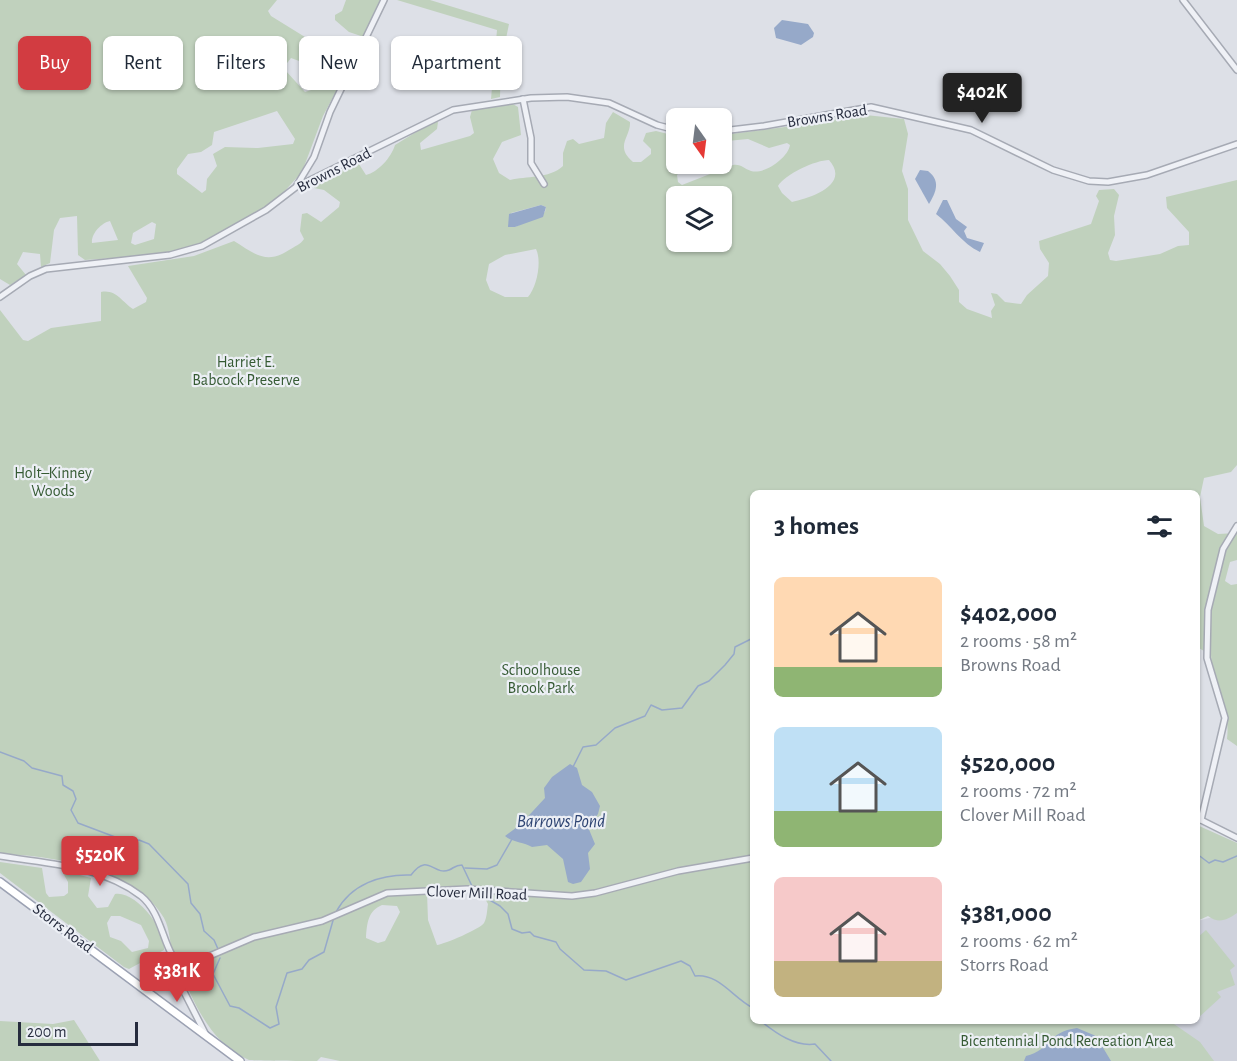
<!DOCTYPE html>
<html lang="en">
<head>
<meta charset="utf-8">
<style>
	:root { --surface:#fff; --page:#f2f2f3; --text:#1f2937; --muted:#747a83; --accent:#d23c41 }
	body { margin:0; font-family:"Alegreya Sans",sans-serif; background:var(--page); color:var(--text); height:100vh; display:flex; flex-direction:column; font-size:22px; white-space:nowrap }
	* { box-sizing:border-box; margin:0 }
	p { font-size:20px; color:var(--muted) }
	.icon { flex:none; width:33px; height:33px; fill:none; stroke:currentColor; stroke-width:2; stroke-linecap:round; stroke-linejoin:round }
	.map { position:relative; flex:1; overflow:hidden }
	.details { position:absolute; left:750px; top:490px; width:450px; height:534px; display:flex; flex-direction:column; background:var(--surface); border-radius:9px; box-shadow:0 2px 4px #0004 }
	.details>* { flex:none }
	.guide { position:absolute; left:18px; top:36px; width:570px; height:54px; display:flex; gap:12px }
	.needle { width:39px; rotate:166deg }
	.fabs { position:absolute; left:666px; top:108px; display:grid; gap:12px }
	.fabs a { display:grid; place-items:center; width:66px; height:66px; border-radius:9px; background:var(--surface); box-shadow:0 2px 4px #0004; font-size:30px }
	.scale { position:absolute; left:18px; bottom:15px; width:120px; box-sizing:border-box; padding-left:6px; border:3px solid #262c3e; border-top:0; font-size:16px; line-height:21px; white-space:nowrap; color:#262c3e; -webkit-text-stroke:4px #eceff5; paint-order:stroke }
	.price { position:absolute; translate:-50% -51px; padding:0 14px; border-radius:6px; background:var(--accent); color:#fff; font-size:20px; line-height:39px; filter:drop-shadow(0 2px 3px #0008) }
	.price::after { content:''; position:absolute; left:50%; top:36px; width:18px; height:14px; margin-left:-9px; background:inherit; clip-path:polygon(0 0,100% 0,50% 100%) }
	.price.active { background:#222; color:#fff }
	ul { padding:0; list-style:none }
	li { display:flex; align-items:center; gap:18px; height:150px; padding:0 24px }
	li span { display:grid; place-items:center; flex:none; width:168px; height:120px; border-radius:9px; color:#555 }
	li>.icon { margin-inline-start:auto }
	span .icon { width:72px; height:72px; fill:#fffc; stroke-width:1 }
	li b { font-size:26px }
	h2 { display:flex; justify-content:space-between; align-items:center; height:72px; padding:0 24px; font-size:26px }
	.tag { padding:0 21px; border-radius:9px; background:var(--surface); box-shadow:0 2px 4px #0004; font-size:21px; line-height:54px }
	.tag.active { background:var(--accent); color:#fff }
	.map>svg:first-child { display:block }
	.built { fill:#cfd2dc }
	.green { fill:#c0d1bd; fill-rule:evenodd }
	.water { fill:#96a9c9 }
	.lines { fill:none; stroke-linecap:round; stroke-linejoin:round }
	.stream { stroke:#96a9c9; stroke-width:1.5 }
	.minor-casing { stroke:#a6aab4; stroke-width:8 }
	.major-casing { stroke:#9ca2b3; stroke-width:10 }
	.minor { stroke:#eff1f6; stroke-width:5 }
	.major { stroke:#fff; stroke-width:7 }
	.labels { text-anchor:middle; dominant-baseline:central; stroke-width:4.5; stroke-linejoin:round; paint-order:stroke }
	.street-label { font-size:16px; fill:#262c3e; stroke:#eceff5 }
	.park-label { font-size:16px; fill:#355a33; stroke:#eceff5 }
	.water-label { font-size:18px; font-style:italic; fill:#2f4573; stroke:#eceff5 }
</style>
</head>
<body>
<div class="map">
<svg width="1237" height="1061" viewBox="0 0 1237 1061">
	<rect width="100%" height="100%" fill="#dde0e7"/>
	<polygon class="built" points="1237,911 1237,1061 1207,1061 1167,1022 1197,1022 1197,921"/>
	<g class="green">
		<path d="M 0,0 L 277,0 L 268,11 L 271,16 L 305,37 L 332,58 L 351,63 L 323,116 L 302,172 L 282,194 L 264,208 L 206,243 L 155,255 L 85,260 L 78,255 L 77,216 L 60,218 L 54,230 L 50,263 L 41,267 L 40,254 L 23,252 L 17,264 L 26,275 L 10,285 L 0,279 ZM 291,58 L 326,71 L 328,79 L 323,86 L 305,92 L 286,71 L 284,67 ZM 277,111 L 295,139 L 293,144 L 258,148 L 225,147 L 213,154 L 217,166 L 207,179 L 206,190 L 202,193 L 177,174 L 177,169 L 188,154 L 201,152 L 212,145 L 214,132 ZM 110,221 L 118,240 L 92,243 C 91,234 101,223 110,221 ZM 152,222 L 156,224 L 154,239 L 135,245 L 131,243 L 133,233 Z"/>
		<polygon points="346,0 381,0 364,37 349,32 335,20 335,15 342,11"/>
		<polygon points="397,0 430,0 509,24 501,63 500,97 491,99 497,30"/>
		<path d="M 511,103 L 518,107 L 521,135 L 502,142 L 493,159 L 499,173 L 510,180 C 526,176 549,179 563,166 L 563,153 L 567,141 L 573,139 L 579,144 L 604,138 L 606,123 L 613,112 L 630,122 C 631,137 614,146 633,162 L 641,162 L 651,154 L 651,149 L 643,141 L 646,133 L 656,131 L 676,136 L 676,164 L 688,164 L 677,175 L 678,182 L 682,185 L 733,165 C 742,164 744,169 751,171 C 764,175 788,158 790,145 L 787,143 L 769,148 L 748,139 L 727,141 L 723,135 L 785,127 L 846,113 L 904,119 L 908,134 L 902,171 L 908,189 L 908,220 L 923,251 L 940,264 L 950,276 L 959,290 L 959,302 L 967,309 L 992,318 L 991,311 L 995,305 L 991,293 L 997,294 L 1005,302 L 1021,304 L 1027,295 L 1048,276 L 1049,263 L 1040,249 L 1039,241 L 1091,224 L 1099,201 L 1096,196 L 1099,190 L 1114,189 L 1119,195 L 1114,216 L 1115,235 L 1108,253 L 1110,260 L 1116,261 L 1160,254 L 1178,246 L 1189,245 L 1189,232 L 1167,208 L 1166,197 L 1237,180 L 1237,465 L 1231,472 L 1204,478 L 1200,497 L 1204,526 L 1218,534 L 1237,533 L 1237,560 L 1230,562 L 1225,581 L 1231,585 L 1237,584 L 1237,746 L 1227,739 C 1231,705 1212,687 1211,655 L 1197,647 L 1197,494 L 753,494 L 753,1022 L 1171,1022 L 1200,1042 L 1214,1061 L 340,1061 L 321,1057 L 317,1061 C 303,1061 259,1061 249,1060 C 205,1041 190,992 173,953 C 169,941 170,929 164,918 C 136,869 51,855 0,854 L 0,310 L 23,340 L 28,341 L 51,328 L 101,321 L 101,292 C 116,289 122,302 133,309 L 146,302 L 147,298 L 128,266 L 194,256 L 234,241 C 255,254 266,265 289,250 C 295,246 300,245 304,239 L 300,231 L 302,214 L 307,213 L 321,222 L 339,207 L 340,202 L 324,190 L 314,188 L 314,183 L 357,161 L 366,175 C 378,172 391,158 395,145 L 434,121 L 438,122 L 437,129 L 420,143 L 421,150 L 470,136 L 474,133 L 470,117 L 472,110 ZM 829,160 C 851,185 810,198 792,202 L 782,193 L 778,186 C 785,174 816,160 829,160 ZM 676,196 L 722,196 L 722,242 L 676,242 ZM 541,205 L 546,207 L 545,212 L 515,227 L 511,213 ZM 536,249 C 542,261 537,287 528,297 L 505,297 L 490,290 L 486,280 L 489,264 L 505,255 ZM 455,886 L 479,888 L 488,904 C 487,910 487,918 484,923 C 480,929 445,944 437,945 L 428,920 L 427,893 L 434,888 ZM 382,905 L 397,906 L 400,912 L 385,941 L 378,943 L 366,938 C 367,923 368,911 382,905 Z"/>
		<path d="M 1197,825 L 1237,843 L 1237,913 C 1227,920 1219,924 1208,916 L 1197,921 Z"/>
		<path d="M 0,862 L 42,868 L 46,893 L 49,897 L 64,896 L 68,893 L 68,882 L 63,873 L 65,871 L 91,878 L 88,896 L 97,908 L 108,907 L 115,894 C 136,890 167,931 164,950 L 129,969 L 124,967 L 0,873 ZM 111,916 L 120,916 L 141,925 L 149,941 L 148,948 L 132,952 L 121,941 L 110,937 L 107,923 Z"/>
		<polygon points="1206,930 1235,966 1230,970 1235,985 1217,992 1221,997 1197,1019 1197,938"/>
		<polygon points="74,1020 100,1061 0,1061 0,1021 53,1024"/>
	</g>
	<g class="water">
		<polygon points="782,20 808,24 814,33 813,37 801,45 776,38 774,28"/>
		<path d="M 920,170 L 928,171 C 941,181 936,192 929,204 L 915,179 Z"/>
		<path d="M 943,200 L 947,200 L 956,219 L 967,227 L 964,231 L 967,238 L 984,243 L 980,252 C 962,244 951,225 936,214 Z"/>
		<polygon points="541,205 546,207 543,217 515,227 508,227 509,214"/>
		<path d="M 570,764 L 577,768 L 582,785 L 592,792 L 600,806 L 598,814 L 588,827 L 595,844 L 588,853 L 590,869 L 581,882 L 573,884 L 568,882 L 563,859 L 547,845 L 532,847 C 523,842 511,842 505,836 L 520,825 L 545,798 L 544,788 L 552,777 Z"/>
		<path d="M 1077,1028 L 1096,1036 L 1111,1061 L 1024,1061 L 1026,1056 C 1051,1050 1047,1032 1077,1028 Z"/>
	</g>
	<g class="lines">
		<g class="stream">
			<polyline points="0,752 24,761 32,768 62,776 63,785 73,791 76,799 71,810 78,823 131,843 139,840 149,844 188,884 191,903 200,914 204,931 214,940 218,949"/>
			<polyline points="573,767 583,747 596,745 615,728 645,716 651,705 662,710 682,708 698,686 709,681 725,665 734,654 735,647 753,638"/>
			<polyline points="1197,854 1209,863 1215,860 1223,862 1237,856"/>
			<polyline points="465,868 487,869 497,865 512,839"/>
			<path d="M 476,892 L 500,906 L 508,914 L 512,929 L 522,933 L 530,932 L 534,936 L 556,942 L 560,949 L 584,970 L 606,971 L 626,980 L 681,961 L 690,966 L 695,976 C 719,973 733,998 753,1008"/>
			<path d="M 336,912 C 351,884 381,874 411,875 C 428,852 433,876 449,870 C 454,868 455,865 462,865 L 472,886"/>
			<polyline points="220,958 213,974 230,1006 239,1008 270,1028 279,1024 276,1007 287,973 302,969 309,960 324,952 334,917"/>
			<path d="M 762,1022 C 776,1033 795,1047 815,1044 L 831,1061"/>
		</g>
		<g class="minor-casing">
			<g id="minor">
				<polyline points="1183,0 1237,70"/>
				<polyline points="523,99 531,138 531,163 544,184"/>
				<polyline points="722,131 764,126 871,107 971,130 1053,170 1089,181 1108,182 1147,175 1237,144"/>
				<polyline points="297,185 314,157 330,112 384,0"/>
				<polyline points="0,297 30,276 46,269 170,255 202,246 266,210 296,187 453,110 531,98 567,97 609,103 657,125 676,130"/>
				<polyline points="1197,818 1237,838"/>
				<polyline points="1201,820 1225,718 1207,658 1208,610 1223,549 1237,526"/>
				<path d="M 0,856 C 48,864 100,865 141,896 C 166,916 163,962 186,966 L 254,937 L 322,921 L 387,893 L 467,889 L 572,896 L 595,893 L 678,871 L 753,858"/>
				<polyline points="176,962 178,980 206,1035"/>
			</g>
		</g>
		<g class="major-casing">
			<polyline id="major" points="0,882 240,1061"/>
		</g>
		<use href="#minor" class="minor"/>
		<use href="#major" class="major"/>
	</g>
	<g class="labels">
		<g class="street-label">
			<text transform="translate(827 116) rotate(-9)">Browns Road</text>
			<text transform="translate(334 170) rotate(-27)">Browns Road</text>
			<text transform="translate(477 893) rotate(2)">Clover Mill Road</text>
			<text transform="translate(63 928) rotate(37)">Storrs Road</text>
		</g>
		<g class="park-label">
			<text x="246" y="362">Harriet E.<tspan x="246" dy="18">Babcock Preserve</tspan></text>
			<text x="53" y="473">Holt–Kinney<tspan x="53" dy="18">Woods</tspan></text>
			<text x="541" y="670">Schoolhouse<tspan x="541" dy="18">Brook Park</tspan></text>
			<text x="1067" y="1041">Bicentennial Pond Recreation Area</text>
		</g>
		<g class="water-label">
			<text x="561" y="822">Barrows Pond</text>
		</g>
	</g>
</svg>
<div class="fabs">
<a><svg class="needle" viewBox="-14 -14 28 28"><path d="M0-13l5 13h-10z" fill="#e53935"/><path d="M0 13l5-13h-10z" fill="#747a83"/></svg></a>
<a><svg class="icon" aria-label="layers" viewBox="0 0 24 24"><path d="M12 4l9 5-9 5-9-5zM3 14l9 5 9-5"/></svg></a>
</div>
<div class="scale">200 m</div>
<b class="price active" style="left:982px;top:124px">$402K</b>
<b class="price" style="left:100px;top:887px">$520K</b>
<b class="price" style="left:177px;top:1003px">$381K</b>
<div class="guide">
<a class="tag active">Buy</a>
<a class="tag">Rent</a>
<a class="tag">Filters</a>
<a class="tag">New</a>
<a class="tag">Apartment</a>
</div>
<section class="details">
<h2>3 homes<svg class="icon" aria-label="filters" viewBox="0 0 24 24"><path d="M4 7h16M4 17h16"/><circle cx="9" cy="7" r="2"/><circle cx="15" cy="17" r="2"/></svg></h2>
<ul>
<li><span style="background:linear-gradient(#ffd9b3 75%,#8fb573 0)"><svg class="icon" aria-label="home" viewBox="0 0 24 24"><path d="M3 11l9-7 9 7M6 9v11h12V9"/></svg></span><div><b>$402,000</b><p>2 rooms · 58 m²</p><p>Browns Road</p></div></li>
<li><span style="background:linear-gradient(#bfe0f5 70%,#8fb573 0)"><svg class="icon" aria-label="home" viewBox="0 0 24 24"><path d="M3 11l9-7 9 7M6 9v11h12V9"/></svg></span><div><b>$520,000</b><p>2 rooms · 72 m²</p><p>Clover Mill Road</p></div></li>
<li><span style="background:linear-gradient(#f6c9c9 70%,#c2b280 0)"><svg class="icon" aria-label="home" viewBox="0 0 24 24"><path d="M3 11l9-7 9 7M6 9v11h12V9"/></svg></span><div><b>$381,000</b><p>2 rooms · 62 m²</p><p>Storrs Road</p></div></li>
</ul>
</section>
</div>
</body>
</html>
